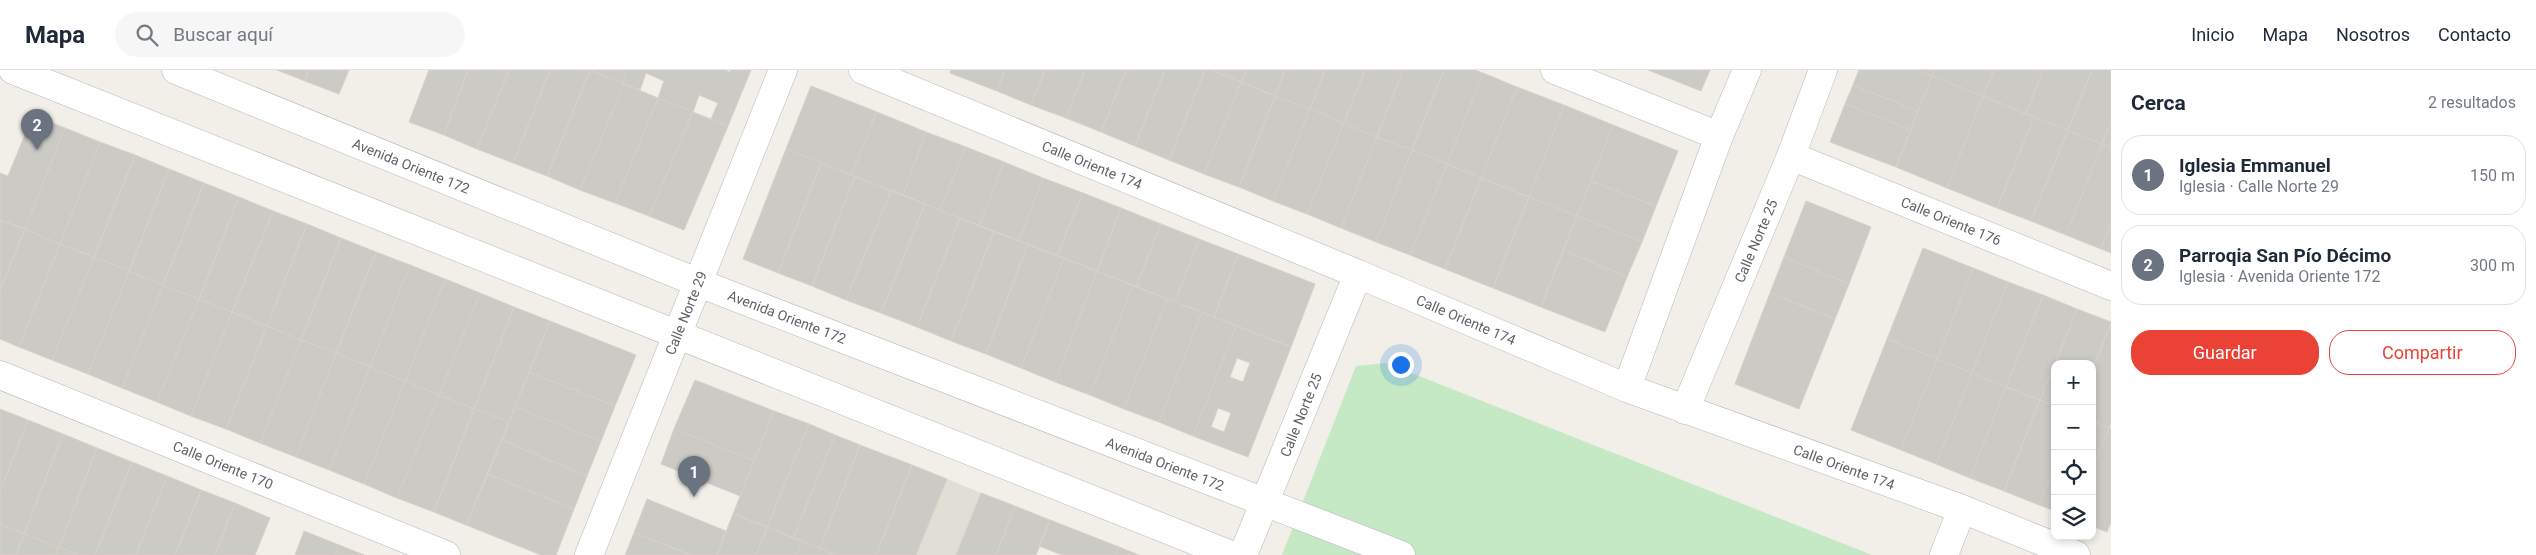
<!DOCTYPE html>
<html lang="es">
<meta charset="utf-8">
<style>
body{margin:0;font-family:Roboto,sans-serif;background:#f6f6f7;color:#1f2937}
.controls{position:absolute;right:15px;bottom:15px;display:grid;overflow:hidden;border-radius:10px;box-shadow:0 2px 8px #0003}
.controls button{width:45px;height:45px;display:grid;place-items:center;padding:0;border:0;border-bottom:1px solid #e0e1e3;background:#fff;color:#1f2937;font:25px sans-serif}
.you{position:absolute;left:1400px;top:294px;width:18px;height:18px;margin:-12px;border:4px solid #fff;border-radius:50%;background:#1a73e8;box-shadow:0 0 0 8px #1a73e833}
.badge{display:grid;place-items:center;width:32px;height:32px;border-radius:50%;background:#ea4335;color:#fff;font-size:16px;font-weight:700}
.pin{position:absolute;translate:-50% -41px;filter:drop-shadow(0 1px 2px #0008)}
.pin::after{content:'';position:absolute;top:26px;width:18px;height:15px;background:inherit;clip-path:polygon(0 0,100% 0,50% 100%)}
.list{margin:0;padding:0;list-style:none}
h2{display:flex;justify-content:space-between;align-items:center;height:65px;margin:0;padding:0 20px;font-size:21px}
h2 small{font-size:16px;font-weight:400;color:#747a83}
.list li{display:grid;grid-template-columns:32px 1fr auto;gap:15px;align-items:center;box-sizing:border-box;height:80px;margin:0 10px 10px;padding:0 10px;border:1px solid #e0e1e3;border-radius:20px}
.list b{display:block;font-size:19px;white-space:nowrap}
.list p{margin:0;font-size:16px;white-space:nowrap;color:#747a83}
.list em{font-size:16px;font-style:normal;color:#747a83}
.actions{display:flex;gap:10px;padding:15px 20px}
.actions a{flex:1;padding:11px 0;border:1px solid #ea4335;border-radius:20px;text-align:center;font-size:18px;color:#ea4335}
.actions .main{background:#ea4335;color:#fff}
.icon{flex:none;width:28px;height:28px;fill:none;stroke:currentColor;stroke-width:2;stroke-linecap:round;stroke-linejoin:round}
.map{position:relative;flex:none;width:2111px;height:485px;overflow:hidden}
header{display:flex;align-items:center;gap:30px;box-sizing:border-box;height:70px;padding:0 25px;background:#fff;border-bottom:1px solid #e0e1e3}
header strong{font-size:24px}
nav{display:flex;gap:28px;margin-inline-start:auto;font-size:18px}
.search{width:350px;height:45px;background:#f6f6f7;display:flex;align-items:center;gap:12px;box-sizing:border-box;padding:0 18px;border-radius:28px;color:#747a83;font-size:19px}
main{display:flex}
aside{flex:1;background:#fff}
.map>svg:first-child{display:block}
</style>
<header>
<strong>Mapa</strong>
<div class="search"><svg class="icon" aria-label="search" viewBox="0 0 24 24"><circle cx="10" cy="10" r="6"/><path d="M15 15l6 6"/></svg>Buscar aquí</div>
<nav><a>Inicio</a><a>Mapa</a><a>Nosotros</a><a>Contacto</a></nav>
</header>
<main>
<div class="map">
<svg width="2111" height="485" viewBox="0 0 2111 485">
<rect width="100%" height="100%" fill="#f1efe8"/>
<path fill="#e1ded6" d="M947,409L981,423L956,485H916Z"/>
<path fill="#c5e8c5" d="M1386,293L1872,485H1282L1356,296Z"/>
<path fill="#cccac5" stroke="#d6d1c6" fill-rule="evenodd" d="M277,0H309L305,11Z
M309,0H349L339,24L305,11Z
M429,0H468L444,65L409,52Z
M468,0H509L477,79L444,65Z
M509,0H550L513,93L477,79Z
M550,0H590L547,106L513,93Z
M589,0H627L622,13Z
M590,0L624,14L580,120L547,106Z
M627,0H725L730,2L731,0H751L728,56L711,49L718,33L699,25L693,42L658,28L664,11L646,3L640,20L622,13Z
M951,0H1005L997,21L950,3Z
M1005,0H1045L1031,35L997,21Z
M1045,0H1085L1066,48L1031,35Z
M1085,0H1126L1101,62L1066,48Z
M1126,0H1165L1135,76L1101,62Z
M1165,0H1205L1169,90L1135,76Z
M1205,0H1211L1241,12L1204,104L1169,90Z
M1211,0H1246L1241,12Z
M1246,0H1285L1275,26L1241,12Z
M1285,0H1325L1310,39L1275,26Z
M1325,0H1365L1344,53L1310,39Z
M1365,0H1403L1377,67L1344,53Z
M1403,0H1444L1412,80L1377,67Z
M1444,0H1475L1483,3L1447,94L1412,80Z
M1648,0H1710L1701,21Z
M1859,0H1917L1932,6L1918,41L1853,15Z
M1917,0H1934L1932,6Z
M1934,0H1994L1983,26L1932,6Z
M1994,0H2043L2026,44L1983,26Z
M2043,0H2092L2068,60L2026,44Z
M2092,0H2111V51L2102,74L2068,60Z
M1483,3L1517,17L1481,108L1447,94Z
M1932,6L1983,26L1947,118L1896,97Z
M1241,12L1275,26L1239,117L1204,104Z
M624,14L658,28L615,133L580,120Z
M1853,15L1918,41L1911,60L1845,34Z
M811,16L877,42L851,105L786,79Z
M1517,17L1564,35L1529,127L1481,108Z
M1275,26L1310,39L1273,131L1239,117Z
M1983,26L2034,47L1997,138L1947,118Z
M658,28L693,42L649,146L615,133Z
M1845,34L1911,60L1896,97L1830,72Z
M1564,35L1613,55L1577,146L1529,127Z
M1310,39L1344,53L1307,144L1273,131Z
M693,42L728,56L684,160L649,146Z
M877,42L926,62L903,125L851,105Z
M33,45L65,58L25,159L0,150V103L8,106Z
M2034,47L2068,60L2031,151L1997,138Z
M2111,51V77L2102,74Z
M1344,53L1377,67L1341,158L1307,144Z
M1613,55L1678,81L1656,136L1591,111Z
M65,58L100,72L60,174L25,159Z
M2068,60L2102,74L2066,165L2031,151Z
M926,62L966,77L940,140L903,125Z
M1377,67L1412,80L1376,172L1341,158Z
M100,72L135,85L94,187L60,174Z
M2102,74L2111,77V153L2101,179L2066,165Z
M966,77L1004,92L979,156L940,140Z
M786,79L821,93L778,203L743,189Z
M1412,80L1447,94L1410,185L1376,172Z
M135,85L169,99L129,201L94,187Z
M1004,92L1043,108L1019,171L979,156Z
M821,93L855,106L812,216L778,203Z
M1447,94L1481,108L1445,199L1410,185Z
M169,99L204,113L163,215L129,201Z
M855,106L891,121L846,230L812,216Z
M1043,108L1083,123L1057,186L1019,171Z
M1481,108L1529,127L1493,218L1445,199Z
M1591,111L1656,136L1642,172L1577,146Z
M204,113L239,127L199,229L163,215Z
M891,121L925,134L881,243L846,230Z
M1083,123L1121,138L1097,201L1057,186Z
M239,127L273,141L232,242L199,229Z
M1529,127L1577,146L1541,237L1493,218Z
M1806,131L1871,157L1849,214L1784,187Z
M925,134L960,148L917,257L881,243Z
M1121,138L1161,154L1136,217L1097,201Z
M273,141L307,154L267,256L232,242Z
M1577,146L1642,172L1627,207L1563,180Z
M960,148L994,161L951,271L917,257Z
M0,150L25,159L0,221Z
M2111,153V183L2101,179Z
M307,154L341,168L301,270L267,256Z
M1161,154L1199,169L1175,232L1136,217Z
M25,159L60,174L19,277L0,269V221Z
M994,161L1028,174L986,284L951,271Z
M341,168L376,182L336,283L301,270Z
M1199,169L1238,184L1214,247L1175,232Z
M60,174L94,187L52,290L19,277Z
M1028,174L1064,188L1021,298L986,284Z
M1923,178L1973,198L1937,289L1887,269Z
M1563,180L1627,207L1605,262L1541,237Z
M376,182L410,195L370,297L336,283Z
M1238,184L1315,214L1291,277L1214,247Z
M94,187L129,201L88,304L52,290Z
M1784,187L1849,214L1835,249L1770,223Z
M1064,188L1097,201L1055,312L1021,298Z
M410,195L445,209L405,311L370,297Z
M1973,198L2008,212L1972,303L1937,289Z
M129,201L163,215L122,318L88,304Z
M1097,201L1133,215L1090,325L1055,312Z
M445,209L480,223L439,325L405,311Z
M2008,212L2043,225L2006,317L1972,303Z
M163,215L199,229L157,332L122,318Z
M1133,215L1167,229L1124,339L1090,325Z
M480,223L514,237L474,339L439,325Z
M1770,223L1835,249L1799,339L1735,314Z
M2043,225L2077,239L2040,330L2006,317Z
M199,229L232,242L191,346L157,332Z
M1167,229L1202,242L1159,352L1124,339Z
M514,237L550,251L509,352L474,339Z
M2077,239L2111,252L2092,301V294H2055Z
M232,242L267,256L226,359L191,346Z
M1202,242L1236,256L1193,366L1159,352Z
M550,251L636,285L615,336L529,302Z
M2111,254V353L2109,358L2092,351V301Z
M267,256L301,270L260,373L226,359Z
M1236,256L1291,277L1248,387L1193,366ZM1237,288L1250,293L1243,312L1230,307ZM1218,338L1231,343L1224,362L1211,357Z
M1887,269L1937,289L1901,380L1851,360Z
M301,270L336,283L296,387L260,373Z
M336,283L370,297L329,400L296,387Z
M1937,289L1972,303L1936,394L1901,380Z
M2055,294V336L2040,330Z
M370,297L405,311L364,414L329,400Z
M529,302L615,336L601,371L515,337Z
M1972,303L2006,317L1970,408L1936,394Z
M695,310L774,341L754,391L674,359Z
M405,311L439,325L397,428L364,414Z
M2006,317L2040,330L2004,421L1970,408Z
M439,325L474,339L434,442L397,428Z
M2040,330L2055,336V396L2039,435L2004,421Z
M515,337L601,371L587,406L502,370Z
M0,339L28,350L0,422Z
M474,339L509,352L466,455L434,442Z
M774,341L809,354L767,457L733,444Z
M28,350L63,364L24,464L0,454V422Z
M2092,351L2109,358L2092,400Z
M809,354L835,365L793,468L767,457Z
M2109,358H2111V452L2107,462L2092,456V400Z
M674,359L754,391L740,426L661,394Z
M63,364L97,378L59,477L24,464Z
M835,365L860,375L820,478L793,468Z
M502,370L587,406L574,439L488,404Z
M860,375L912,395L876,485H837L820,478Z
M97,378L132,392L95,485H78L59,477Z
M132,392L167,406L136,485H95Z
M912,395L947,409L916,485H876Z
M2055,396V441L2039,435Z
M488,404L574,439L556,485H541L466,455Z
M167,406L201,420L175,485H136Z
M201,420L235,433L215,485H175Z
M981,423L1015,436L996,485H956Z
M647,429L726,461L717,485H692L634,463Z
M235,433L270,448L255,485H215Z
M1015,436L1050,450L1036,485H996Z
M733,444L767,457L756,485H717Z
M1050,450L1119,477L1115,485H1062L1039,476Z
M0,454L24,464L16,485H0Z
M767,457L802,471L796,485H756Z
M304,461L339,475L335,485H295Z
M634,463L692,485H625Z
M24,464L59,477L56,485H16Z
M802,471L820,478L836,485H796Z
M339,475L364,485H335Z
M59,477L78,485H56Z
M1119,477L1139,485H1115Z"/>
<g fill="none" stroke-linecap="round" stroke-linejoin="round">
<defs>
<path id="minor" d="M863,0L1358,204
M1555,0L1719,66
M1791,86L2111,216
M0,305L446,485
M1962,439L2076,485
M589,485L783,0"/>
<path id="tertiary" d="M13,0L1231,485
M176,0L699,213L1401,485
M1627,318L1719,66L1747,0
M1685,340L1791,86L1823,0
M1243,485L1358,204L1627,318L1962,439L1944,485"/>
</defs>
<use href="#minor" stroke="#b5b8bc" stroke-width="29"/>
<use href="#tertiary" stroke="#b5b8bc" stroke-width="29"/>
<use href="#minor" stroke="#fff" stroke-width="28"/>
<use href="#tertiary" stroke="#fff" stroke-width="28"/>
</g>
<g text-anchor="middle" stroke-width="4" stroke-linejoin="round" paint-order="stroke">
<g font-size="14" fill="#5f6368" stroke="#fff">
<text transform="translate(1092 95) rotate(22)" y="5">Calle Oriente 174</text>
<text transform="translate(411 96) rotate(22)" y="5">Avenida Oriente 172</text>
<text transform="translate(1951 151) rotate(22)" y="5">Calle Oriente 176</text>
<text transform="translate(1756 171) rotate(-67)" y="5">Calle Norte 25</text>
<text transform="translate(686 243) rotate(-68)" y="5">Calle Norte 29</text>
<text transform="translate(787 247) rotate(21)" y="5">Avenida Oriente 172</text>
<text transform="translate(1466 250) rotate(23)" y="5">Calle Oriente 174</text>
<text transform="translate(1301 345) rotate(-68)" y="5">Calle Norte 25</text>
<text transform="translate(1165 394) rotate(21)" y="5">Avenida Oriente 172</text>
<text transform="translate(223 395) rotate(22)" y="5">Calle Oriente 170</text>
<text transform="translate(1844 397) rotate(20)" y="5">Calle Oriente 174</text>
</g>
</g>
</svg>
<div class="controls">
<button>+</button>
<button>−</button>
<button><svg class="icon" aria-label="locate" viewBox="0 0 24 24"><circle cx="12" cy="12" r="6"/><path d="M12 2v4M12 18v4M2 12h4M18 12h4"/></svg></button>
<button><svg class="icon" aria-label="layers" viewBox="0 0 24 24"><path d="M12 4l9 5-9 5-9-5zM3 14l9 5 9-5"/></svg></button>
</div>
<div class="you"></div>
<div class="pin badge" style="left:694px;top:427px;background:#6b7280">1</div>
<div class="pin badge" style="left:37px;top:80px;background:#6b7280">2</div>
</div>
<aside>
<h2>Cerca<small>2 resultados</small></h2>
<ul class="list">
<li><span class="badge" style="background:#6b7280">1</span><div><b>Iglesia Emmanuel</b><p>Iglesia · Calle Norte 29</p></div><em>150 m</em></li>
<li><span class="badge" style="background:#6b7280">2</span><div><b>Parroqia San Pío Décimo</b><p>Iglesia · Avenida Oriente 172</p></div><em>300 m</em></li>
</ul>
<div class="actions"><a class="main">Guardar</a><a>Compartir</a></div>
</aside>
</main>
